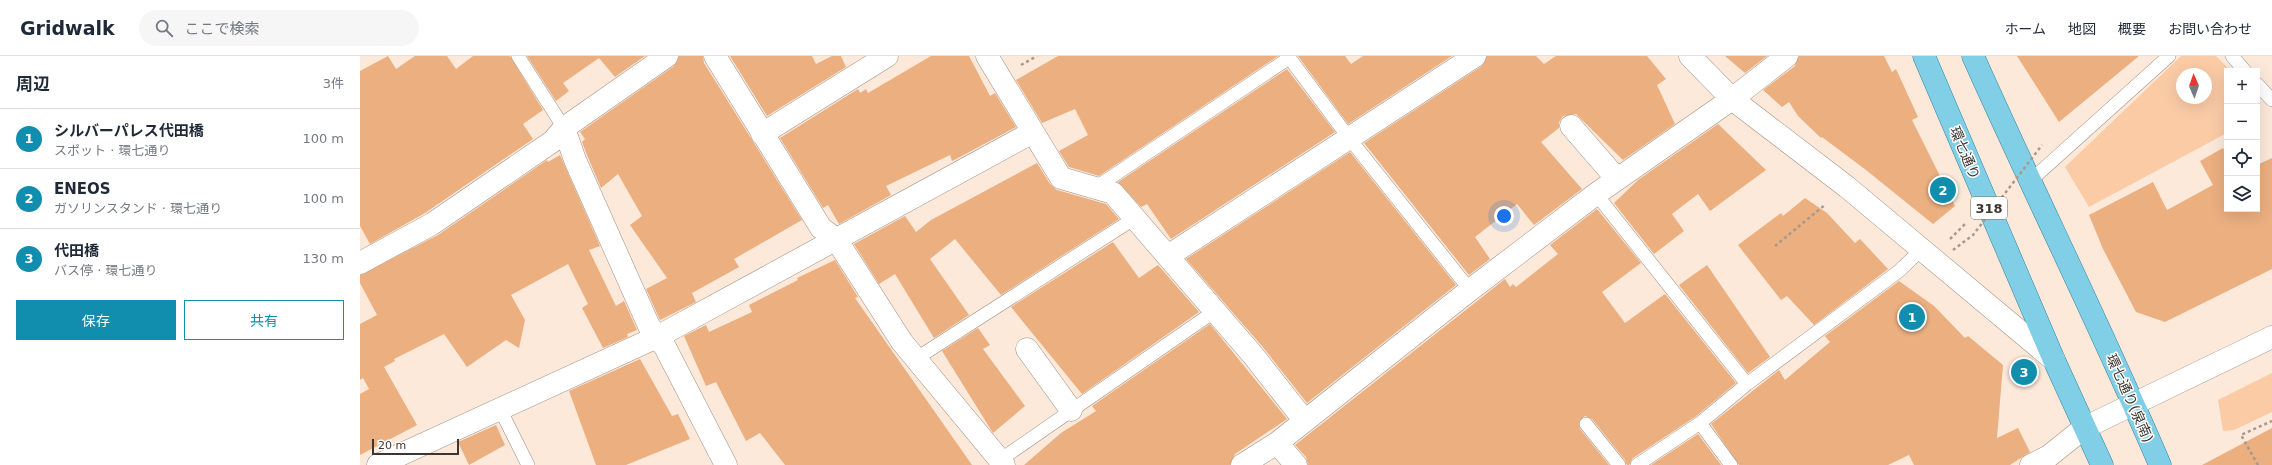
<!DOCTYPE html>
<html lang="ja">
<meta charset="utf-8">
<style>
body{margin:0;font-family:"DejaVu Sans","Noto Sans JP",sans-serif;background:#f6f6f7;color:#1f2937}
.controls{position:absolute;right:12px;top:12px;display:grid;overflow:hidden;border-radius:0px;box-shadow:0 4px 16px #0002}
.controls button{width:36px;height:36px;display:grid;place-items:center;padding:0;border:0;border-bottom:1px solid #e0e1e3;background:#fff;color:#1f2937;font:20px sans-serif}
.compass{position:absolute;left:1816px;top:12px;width:36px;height:36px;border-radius:50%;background:#fff;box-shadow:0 4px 16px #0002;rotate:358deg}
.scale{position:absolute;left:12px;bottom:10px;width:87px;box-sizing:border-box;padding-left:4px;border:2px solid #3d352f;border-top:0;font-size:11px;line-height:14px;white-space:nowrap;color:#3d352f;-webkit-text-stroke:3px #fff;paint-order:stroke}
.you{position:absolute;left:1144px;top:160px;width:14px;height:14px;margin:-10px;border:3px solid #fff;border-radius:50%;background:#1a73e8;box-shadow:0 0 0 6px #1a73e833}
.badge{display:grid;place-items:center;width:26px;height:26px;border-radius:50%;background:#118dae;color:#fff;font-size:13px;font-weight:700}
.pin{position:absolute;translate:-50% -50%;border:2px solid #fff;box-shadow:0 1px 4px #0006}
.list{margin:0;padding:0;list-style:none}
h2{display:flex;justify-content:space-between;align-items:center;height:52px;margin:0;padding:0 16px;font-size:17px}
h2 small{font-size:13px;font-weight:400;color:#747a83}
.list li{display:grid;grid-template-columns:26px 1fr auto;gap:12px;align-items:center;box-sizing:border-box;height:60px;padding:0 16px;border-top:1px solid #e0e1e3}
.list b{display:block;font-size:15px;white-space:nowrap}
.list p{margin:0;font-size:13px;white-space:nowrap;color:#747a83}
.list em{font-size:13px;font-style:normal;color:#747a83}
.actions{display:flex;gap:8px;padding:12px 16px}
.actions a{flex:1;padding:9px 0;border:1px solid #118dae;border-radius:0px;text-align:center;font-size:14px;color:#118dae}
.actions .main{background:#118dae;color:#fff}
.icon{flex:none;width:22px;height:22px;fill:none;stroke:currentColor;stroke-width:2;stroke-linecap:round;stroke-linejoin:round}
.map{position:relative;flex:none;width:1912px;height:409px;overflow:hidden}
header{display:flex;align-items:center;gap:24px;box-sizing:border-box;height:56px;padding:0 20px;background:#fff;border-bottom:1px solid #e0e1e3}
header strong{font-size:19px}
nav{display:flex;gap:22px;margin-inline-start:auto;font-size:14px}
.search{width:280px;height:36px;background:#f6f6f7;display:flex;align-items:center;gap:10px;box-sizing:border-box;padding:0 14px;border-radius:22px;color:#747a83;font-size:15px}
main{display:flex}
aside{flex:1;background:#fff}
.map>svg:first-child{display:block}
</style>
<header>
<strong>Gridwalk</strong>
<div class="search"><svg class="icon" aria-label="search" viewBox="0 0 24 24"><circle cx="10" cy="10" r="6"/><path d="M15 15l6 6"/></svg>ここで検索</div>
<nav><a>ホーム</a><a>地図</a><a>概要</a><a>お問い合わせ</a></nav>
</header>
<main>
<aside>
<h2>周辺<small>3件</small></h2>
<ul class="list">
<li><span class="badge">1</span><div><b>シルバーパレス代田橋</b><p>スポット · 環七通り</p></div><em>100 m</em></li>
<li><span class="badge">2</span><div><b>ENEOS</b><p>ガソリンスタンド · 環七通り</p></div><em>100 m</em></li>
<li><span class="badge">3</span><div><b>代田橋</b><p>バス停 · 環七通り</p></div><em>130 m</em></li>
</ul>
<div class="actions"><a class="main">保存</a><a>共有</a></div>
</aside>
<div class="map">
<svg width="1912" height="409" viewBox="0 0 1912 409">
<rect width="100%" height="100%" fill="#fce9da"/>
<path fill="#fbcba6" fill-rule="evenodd" d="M1821,0H1856L1871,15H1867V77L1729,151L1705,111ZM1822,18H1846V42H1822Z
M1912,317V356L1874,374L1863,375L1858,344Z"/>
<path fill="#ebaf80" d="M28,0L36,13L55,0H87L96,13L113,0H150L183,54L163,68L173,83L65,157L10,188L0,170V15Z
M167,0H285L255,21L239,2L203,27L209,35L196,45Z
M319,0H343L344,7L442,164L374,203L379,211L332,237L336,246L300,264L286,233L307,222L270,169L282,160L258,118L241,132L227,99L222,86L225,83L220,76L314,10Z
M370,0H452L456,8L472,0H481L486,11L407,60Z
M571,0H609L630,40L635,37L656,71L598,102L592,105L590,99L526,130L531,139L479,168L468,149L463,152L420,82L498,33L500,37L506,33L508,37Z
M698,0H918L739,120L709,111L699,95L728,79L715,53L682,67L656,24Z
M938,0H985L991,8L1003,0H1092L988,68Z
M1127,0H1176L1184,8L1196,0H1287L1306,23L1297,29L1315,68L1263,104L1216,58L1203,60L1199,66V72L1181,86L1222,133L1174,169L1157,148L1115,181L1130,203L1109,219L1004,87L1122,10Z
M1365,0H1407L1385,17Z
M1439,0H1524L1532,16L1536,13L1558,61L1552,64L1595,150L1573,168L1506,114L1462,81L1461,82L1438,60L1429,46L1422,51L1403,34L1435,10Z
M1657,0H1779L1699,66Z
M927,13L975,76L811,183L787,148L781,151L758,126Z
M1358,68L1406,114L1350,155L1338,138L1312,158L1324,175L1294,198L1254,147L1278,124Z
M1863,92L1867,99V153H1897V109L1912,102V213L1805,266L1776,256L1743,193L1729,159L1793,126L1807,154L1853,129L1840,105Z
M990,96L1096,229L947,347L902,290L826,203Z
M200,99L240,190L229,194L256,250L264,245L277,274L267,278L268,281L243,292L222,252L228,248L208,208L151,239L165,264L159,292L146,284L107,311L84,278L34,303L35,305L24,311L57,369L0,399V338L9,333L3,322L0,324V268L17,259L0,227V219L78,179L187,104L188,106Z
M677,107L690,128L697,134L746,148L759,163L641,239L595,183L570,203L609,259L574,282L535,218L519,228L494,188L545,160L556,176L571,164Z
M1445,142L1467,157L1495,187L1500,183L1528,213L1454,269L1427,240L1421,244L1378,189L1421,157L1423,160Z
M1237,153L1281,207L1242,236L1265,267L1305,238L1376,327L1335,361L1273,402L1269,409H1267L1265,404L1232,363L1225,360L1219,365L1220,373L1249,409H948L946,401L935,389L1145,223L1150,231L1153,228L1156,231L1198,198L1190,189Z
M753,186L779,222L798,209L839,256L722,338L651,251Z
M475,204L498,241L495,242L612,409H425L400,377L386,385L356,326L346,330L324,280L346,269L349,276L392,256L389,249L438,224L437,222Z
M1347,209L1410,301L1388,317L1319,229Z
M1539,225L1574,250L1605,282L1608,280L1643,309L1637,382L1658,372L1670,396L1650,409H1554L1549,399L1528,409H1379L1351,368L1419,314L1425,324L1470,286L1465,280Z
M850,268L927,363L875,398L870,409H664L701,377L736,355L732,350Z
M618,272L630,289L623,293L665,350L633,377L582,295Z
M280,303L312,360L318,358L330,383L266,409H236L209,335Z
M136,369L145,389L109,409L98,386Z
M1912,372V409H1842Z
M1338,378L1361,409H1291Z"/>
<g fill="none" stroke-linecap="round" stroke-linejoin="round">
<defs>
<path id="lane" d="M158,0L204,72
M928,0L989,82L1110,234
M1872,0L1885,15
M1897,28L1912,44
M1669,126L1809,0
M735,132L929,2
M1236,138L1387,328
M557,302L775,162
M140,353L168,409
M1340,367L1371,409
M1226,368L1259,409
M640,404L855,255
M1277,409L1340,367L1387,328L1539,215L1562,193"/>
<path id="street" d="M355,0L461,172L476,183L542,286L644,409
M627,0L701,122L753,137L892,298L944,364
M1330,0L1372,43L1487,131L1694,304
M1211,70L1257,123
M204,72L215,104L289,270L305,291L366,409
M402,78L527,0
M808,200L1115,0
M0,207L72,168L193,85L204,72L307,0
M667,293L711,354
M917,387L936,409
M18,409L297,281L673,76
M882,409L917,387L1110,234L1236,138L1372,43L1427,0"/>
<path id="secondary" d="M1671,409L1689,400L1724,372L1912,281"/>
<path id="primary" d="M1564,0L1694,304L1742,409
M1613,0C1674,137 1741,271 1800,409"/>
</defs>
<use href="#lane" stroke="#a18f82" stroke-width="14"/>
<use href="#street" stroke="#a18f82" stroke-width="23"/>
<use href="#secondary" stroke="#a18f82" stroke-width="23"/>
<use href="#primary" stroke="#33849b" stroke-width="23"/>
<path stroke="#a7998e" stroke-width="2.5" stroke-dasharray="3 3" stroke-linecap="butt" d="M661,9L677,0
M1590,183L1606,167
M1415,190L1466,148
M1898,409L1881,379L1912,365"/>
<use href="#lane" stroke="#fff" stroke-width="13"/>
<use href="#street" stroke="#fff" stroke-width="22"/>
<use href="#secondary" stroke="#fff" stroke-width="22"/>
<use href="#primary" stroke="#81cfe6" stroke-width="22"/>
<path stroke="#a7998e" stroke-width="2.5" stroke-dasharray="3 3" stroke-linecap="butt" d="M1593,194L1613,179L1682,89"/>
</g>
<g text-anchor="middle" stroke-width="3" stroke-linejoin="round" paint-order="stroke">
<rect fill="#fff" stroke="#77726d" stroke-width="1" x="1611" y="141" width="36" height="22" rx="3"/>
<g font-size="13" font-weight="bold" fill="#3d352f">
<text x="1629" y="157">318</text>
</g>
<g font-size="14" fill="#3d352f" stroke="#fff">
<text transform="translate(1605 97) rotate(67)" y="5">環七通り</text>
<text transform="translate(1770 342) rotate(66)" y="5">環七通り(泉南)</text>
</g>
</g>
</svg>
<div class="controls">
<button>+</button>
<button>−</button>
<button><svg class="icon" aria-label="locate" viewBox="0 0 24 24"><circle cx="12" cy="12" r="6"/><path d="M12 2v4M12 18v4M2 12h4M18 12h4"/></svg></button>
<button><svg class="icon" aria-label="layers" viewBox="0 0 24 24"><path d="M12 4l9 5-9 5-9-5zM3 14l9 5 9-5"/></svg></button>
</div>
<svg class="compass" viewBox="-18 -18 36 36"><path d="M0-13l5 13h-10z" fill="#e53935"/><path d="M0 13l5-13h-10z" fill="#747a83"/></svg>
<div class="scale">20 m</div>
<div class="you"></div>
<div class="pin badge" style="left:1552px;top:261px">1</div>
<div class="pin badge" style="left:1583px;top:134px">2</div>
<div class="pin badge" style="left:1664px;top:316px">3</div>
</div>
</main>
